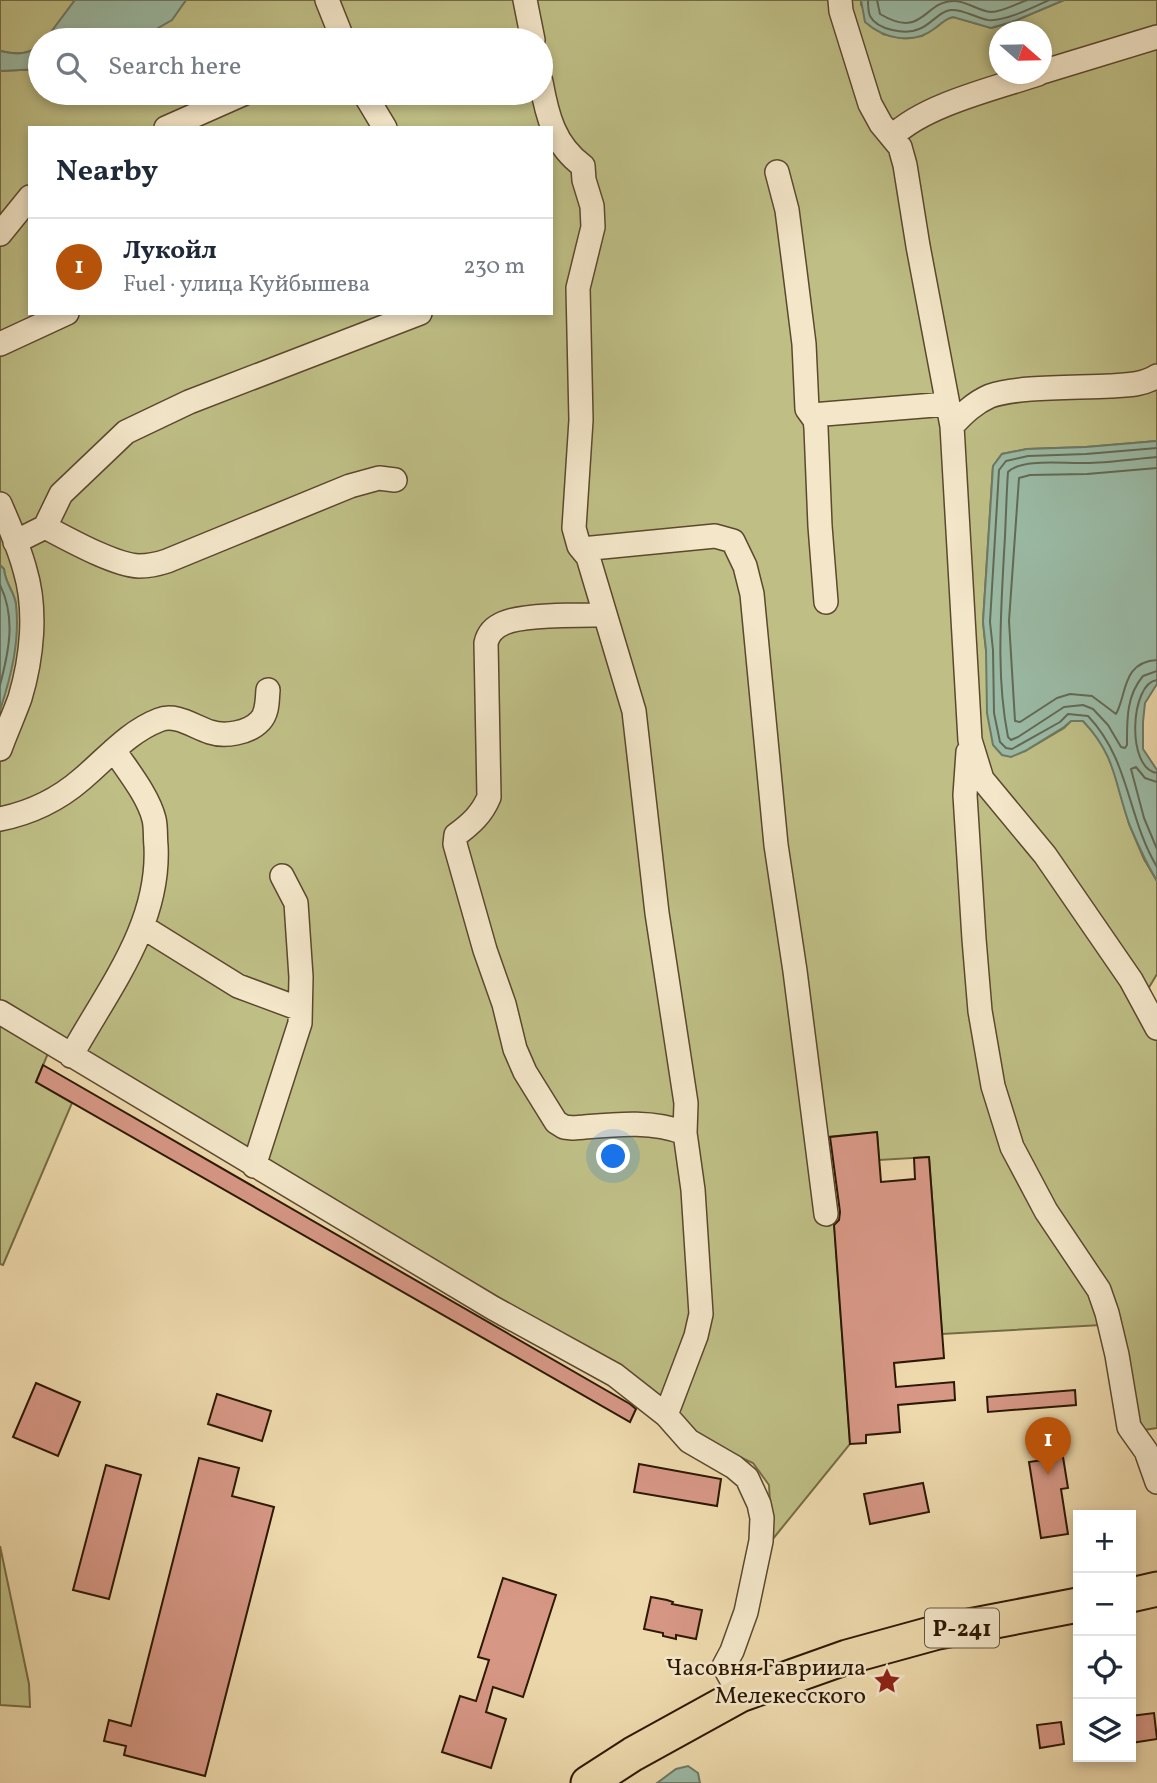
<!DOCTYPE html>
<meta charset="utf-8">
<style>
body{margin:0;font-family:Vollkorn,serif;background:#f2f2f3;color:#1f2937}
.controls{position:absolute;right:21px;bottom:21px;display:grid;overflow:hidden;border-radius:0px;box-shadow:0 4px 10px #0003}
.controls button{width:63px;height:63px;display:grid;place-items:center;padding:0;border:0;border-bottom:2px solid #e0e1e3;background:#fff;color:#1f2937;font:35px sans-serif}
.compass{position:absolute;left:989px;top:21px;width:63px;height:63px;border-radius:50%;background:#fff;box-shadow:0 4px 10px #0003;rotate:110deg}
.you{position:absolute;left:614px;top:1157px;width:24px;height:24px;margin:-18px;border:5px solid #fff;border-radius:50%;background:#1a73e8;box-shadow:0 0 0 10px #1a73e833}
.badge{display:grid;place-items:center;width:46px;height:46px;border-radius:50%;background:#b45309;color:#fff;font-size:23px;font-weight:700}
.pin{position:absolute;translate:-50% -58px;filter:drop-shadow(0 2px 4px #0008)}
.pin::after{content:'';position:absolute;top:37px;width:24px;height:21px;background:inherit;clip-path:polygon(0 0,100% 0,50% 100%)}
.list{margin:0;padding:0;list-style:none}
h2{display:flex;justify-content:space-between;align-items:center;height:91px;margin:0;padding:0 28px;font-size:30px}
h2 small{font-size:23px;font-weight:400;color:#747a83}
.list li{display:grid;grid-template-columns:46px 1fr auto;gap:21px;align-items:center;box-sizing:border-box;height:98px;padding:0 28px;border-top:2px solid #e0e1e3}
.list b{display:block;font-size:26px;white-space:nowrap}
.list p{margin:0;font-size:23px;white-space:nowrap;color:#747a83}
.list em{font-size:23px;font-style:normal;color:#747a83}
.icon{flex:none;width:38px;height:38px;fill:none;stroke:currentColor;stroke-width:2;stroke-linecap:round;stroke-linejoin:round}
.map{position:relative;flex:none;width:1157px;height:1783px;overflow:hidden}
.search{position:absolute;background:#fff;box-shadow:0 4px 10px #0003;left:28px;top:28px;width:525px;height:77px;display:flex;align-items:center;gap:18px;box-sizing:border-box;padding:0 24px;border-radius:38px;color:#747a83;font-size:26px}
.panel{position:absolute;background:#fff;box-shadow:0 4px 10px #0003;left:28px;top:126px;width:525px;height:189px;border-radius:0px}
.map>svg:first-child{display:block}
</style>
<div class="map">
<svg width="1157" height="1783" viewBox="0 0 1157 1783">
<rect width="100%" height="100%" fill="#edd9ac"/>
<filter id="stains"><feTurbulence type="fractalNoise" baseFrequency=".00286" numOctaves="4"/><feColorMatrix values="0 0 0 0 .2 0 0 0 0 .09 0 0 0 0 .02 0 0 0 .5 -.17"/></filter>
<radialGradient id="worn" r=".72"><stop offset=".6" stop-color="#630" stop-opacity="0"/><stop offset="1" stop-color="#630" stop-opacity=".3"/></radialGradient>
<path fill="#bebe85" stroke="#756b44" stroke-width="2" fill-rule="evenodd" d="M0,0H75L47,38L40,40C37,57 13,54 0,51Z
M186,0H861V5L883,34L901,38L922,36L948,18L954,17L991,28L1012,22L1064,0H1157V441L1086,447L1027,449L1002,454L993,466L983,622L986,650L1025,751L1064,728L1071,721H1083L1097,736L1111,761L1129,824L1144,859L1157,881V974L1148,989L1157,1007V1428L1124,1433L1101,1325L942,1334L929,1157L879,1160L877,1132L828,1137L850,1444L772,1540L769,1485L753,1463L705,1441L616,1364L364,1221L54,1039L36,1082L72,1103L3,1265L0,1264V710C10,675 17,642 16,605C15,593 5,583 4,569L0,565V71L40,69V93H541V40H137L171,20ZM1000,32H1042V74H1000ZM30,128H551V313H30Z
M0,1546L29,1684L30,1707L0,1705Z"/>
<path fill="#9abaa5" stroke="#6e7965" stroke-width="2" d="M75,0H186L172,20L137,40H45Z
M861,0H1064L1012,22L991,28L953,17C945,19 941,24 934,29C913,45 884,39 865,22Z
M40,45V69L0,71V51C15,55 28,55 40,45Z
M1157,441V684L1145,703L1143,722V749L1157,770V881C1146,863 1138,845 1130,826C1114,783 1117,757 1083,721H1071L1064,727L1025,751L1011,757L1002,755L993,745L987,713L986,650L983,622L993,466L1002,454L1027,449L1086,447Z
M0,565L4,569C5,584 15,592 16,605C20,641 11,677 0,710Z
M688,1766L698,1773L700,1783H657L676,1769Z"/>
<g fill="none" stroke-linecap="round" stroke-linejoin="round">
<path stroke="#636954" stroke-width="2" d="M868,0C868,5 868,11 870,16C877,30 906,35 919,29C931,25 939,11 951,10C964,9 975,18 988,20C1004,22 1034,7 1049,0
M877,0L880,14C924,40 923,1 954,1C967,1 978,11 991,12C1002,12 1016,4 1027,0
M1157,448L1086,454L1028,456L1006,461L999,470L990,622L993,650L994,713L1000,742L1006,748L1012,749L1060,722L1068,714L1088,716C1130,760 1127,817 1157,867
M1157,457C1133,459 1108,463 1085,463C1066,464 1021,458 1008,472C1006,499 1006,526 1004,553C1001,613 996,677 1008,737L1011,740L1018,737L1064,707L1083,705L1093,709L1108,725L1121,747L1125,748L1127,745C1127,721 1126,696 1143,676L1157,671
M1157,468L1087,474L1030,475L1019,478L1009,621L1015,721L1020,722L1057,698L1070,694L1092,696L1116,714C1127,694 1122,662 1157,660
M0,585C16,618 9,651 0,685
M1157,680C1130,683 1126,769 1157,773
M1157,782L1145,778L1136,767L1131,769L1144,818L1157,849"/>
</g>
<path fill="#d69785" stroke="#2c1804" stroke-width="2" d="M43,1065L630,1404L636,1409L630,1422L36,1082Z
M877,1132L881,1182L915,1179L914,1158L929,1157L944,1358L894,1363L896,1387L954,1382L955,1400L898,1405L900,1432L866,1435V1443L850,1444L834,1225L839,1220L840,1212L830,1137Z
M36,1383L80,1402L58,1456L13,1437Z
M1075,1390L1076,1405L988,1412L987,1397Z
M217,1394L271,1411L262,1441L208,1424Z
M1063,1457L1068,1488L1061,1489L1068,1534L1041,1538L1029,1462Z
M199,1458L239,1468L232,1496L274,1507L205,1776L124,1755L126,1746L104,1741L109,1720L131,1726Z
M639,1464L721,1479L717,1506L634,1492Z
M106,1465L141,1475L109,1599L73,1590Z
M923,1483L929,1512L870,1524L864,1494Z
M503,1578L556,1595L523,1697L493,1687L486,1712L506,1719L491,1768L442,1752L460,1696L476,1701L489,1660L478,1657Z
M651,1597L667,1600L673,1602L672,1604L702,1610L696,1639L676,1635V1639L663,1636V1633L644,1629Z
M1154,1713L1157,1739L1131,1743V1716Z
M1061,1722L1064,1744L1040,1748L1037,1725Z"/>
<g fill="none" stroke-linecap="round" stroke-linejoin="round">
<defs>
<path id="minor" d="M327,0L343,40
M525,0L533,40
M840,0L841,11L870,104L881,124L900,147L905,165L918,246L952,426L970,740L982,779L1045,855L1131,980L1157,1028
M1042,72L1157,37
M541,82C547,115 554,145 583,166L584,180L592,206L593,227L578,288L581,420L574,528L579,546L588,557L634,711L657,913L686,1103L685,1133L693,1190L701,1314L696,1336L666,1415
M364,93L385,128
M166,128L245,93
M893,136C924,105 996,88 1038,74
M777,172L787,210L794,264L804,344L807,409L815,420L816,428L820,526L826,602
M0,234L30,197
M0,344L67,313
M812,415L947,404
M952,426C963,414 974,403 990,396C1018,386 1079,388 1110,386C1127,385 1143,385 1157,376
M0,504C9,525 19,547 25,570C37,610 32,658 20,698C14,715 6,732 0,749
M45,527C68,539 114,565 139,566C149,566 158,564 167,561L350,486L379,478L395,480
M15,542L45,527L61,494L126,432L189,402L420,313
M582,549L715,536L733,541L745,566L752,594L776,845L795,971L826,1214
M605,615C580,615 524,614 504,623C494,627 488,634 486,643L489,797C482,814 471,824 456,835L455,844L485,950L504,1004L515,1049L525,1072L556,1122L564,1127L573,1128C610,1125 649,1119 685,1133
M968,752L965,795L974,939L980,1011L993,1086L1012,1147L1046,1211L1099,1290L1107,1313L1117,1355L1129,1427L1146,1451L1157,1482
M0,819C30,813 59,799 82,779C107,758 128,732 159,720C176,713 194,727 210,732C225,737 249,733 260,721C268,713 267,700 268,690
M143,927L238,986L300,1009
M0,1012L493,1308L615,1375L666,1415L689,1441L734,1467L747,1478L759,1504L762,1518L761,1541L746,1612L732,1651L724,1666L740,1695
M71,1056C108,989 160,925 156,846C155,837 156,827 154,819C148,795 127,770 114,750
M254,1166L300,1023L301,977L296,903L282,876"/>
<path id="highway" d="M1131,1595L1157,1589
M588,1783L633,1754L740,1695L847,1657L938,1632L1078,1605"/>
</defs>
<use href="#minor" stroke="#5c482e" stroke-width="26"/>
<use href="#highway" stroke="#2c1804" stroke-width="37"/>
<use href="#minor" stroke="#f3e6c9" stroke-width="23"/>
<use href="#highway" stroke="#edd9ac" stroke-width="33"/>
</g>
<defs>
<symbol id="sight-bare" viewBox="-9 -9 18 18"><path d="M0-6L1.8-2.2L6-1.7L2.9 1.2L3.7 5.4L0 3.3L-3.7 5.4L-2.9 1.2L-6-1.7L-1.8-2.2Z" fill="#8f2418" stroke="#f3e6c9" stroke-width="2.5" paint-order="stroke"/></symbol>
</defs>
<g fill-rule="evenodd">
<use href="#sight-bare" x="868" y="1662" width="38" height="38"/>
</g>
<g text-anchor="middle" stroke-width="5" stroke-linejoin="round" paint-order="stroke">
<rect fill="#f3e6c9" stroke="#68563f" stroke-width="2" x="925" y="1608.5" width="74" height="39" rx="5"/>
<g font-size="23" font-weight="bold" fill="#2c1804">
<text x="962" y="1636">Р-241</text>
</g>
<g font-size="24" fill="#2c1804" stroke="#f3e6c9" text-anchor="end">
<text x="866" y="1675">Часовня Гавриила<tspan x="866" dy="28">Мелекесского</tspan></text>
</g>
</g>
<rect width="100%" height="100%" filter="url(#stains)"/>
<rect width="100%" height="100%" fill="url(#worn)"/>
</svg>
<div class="controls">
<button>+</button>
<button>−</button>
<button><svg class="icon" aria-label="locate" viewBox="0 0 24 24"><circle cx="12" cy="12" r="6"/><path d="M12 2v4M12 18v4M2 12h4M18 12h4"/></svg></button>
<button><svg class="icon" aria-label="layers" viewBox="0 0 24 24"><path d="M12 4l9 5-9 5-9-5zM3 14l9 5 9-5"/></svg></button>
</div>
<svg class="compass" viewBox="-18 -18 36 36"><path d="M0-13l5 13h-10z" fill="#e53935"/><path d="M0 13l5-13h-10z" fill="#747a83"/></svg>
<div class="you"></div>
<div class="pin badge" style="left:1048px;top:1475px">1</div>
<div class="search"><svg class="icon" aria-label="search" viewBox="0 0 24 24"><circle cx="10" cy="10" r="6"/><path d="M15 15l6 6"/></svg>Search here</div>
<section class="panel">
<h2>Nearby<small></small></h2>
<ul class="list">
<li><span class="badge">1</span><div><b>Лукойл</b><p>Fuel · улица Куйбышева</p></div><em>230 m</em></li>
</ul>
</section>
</div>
